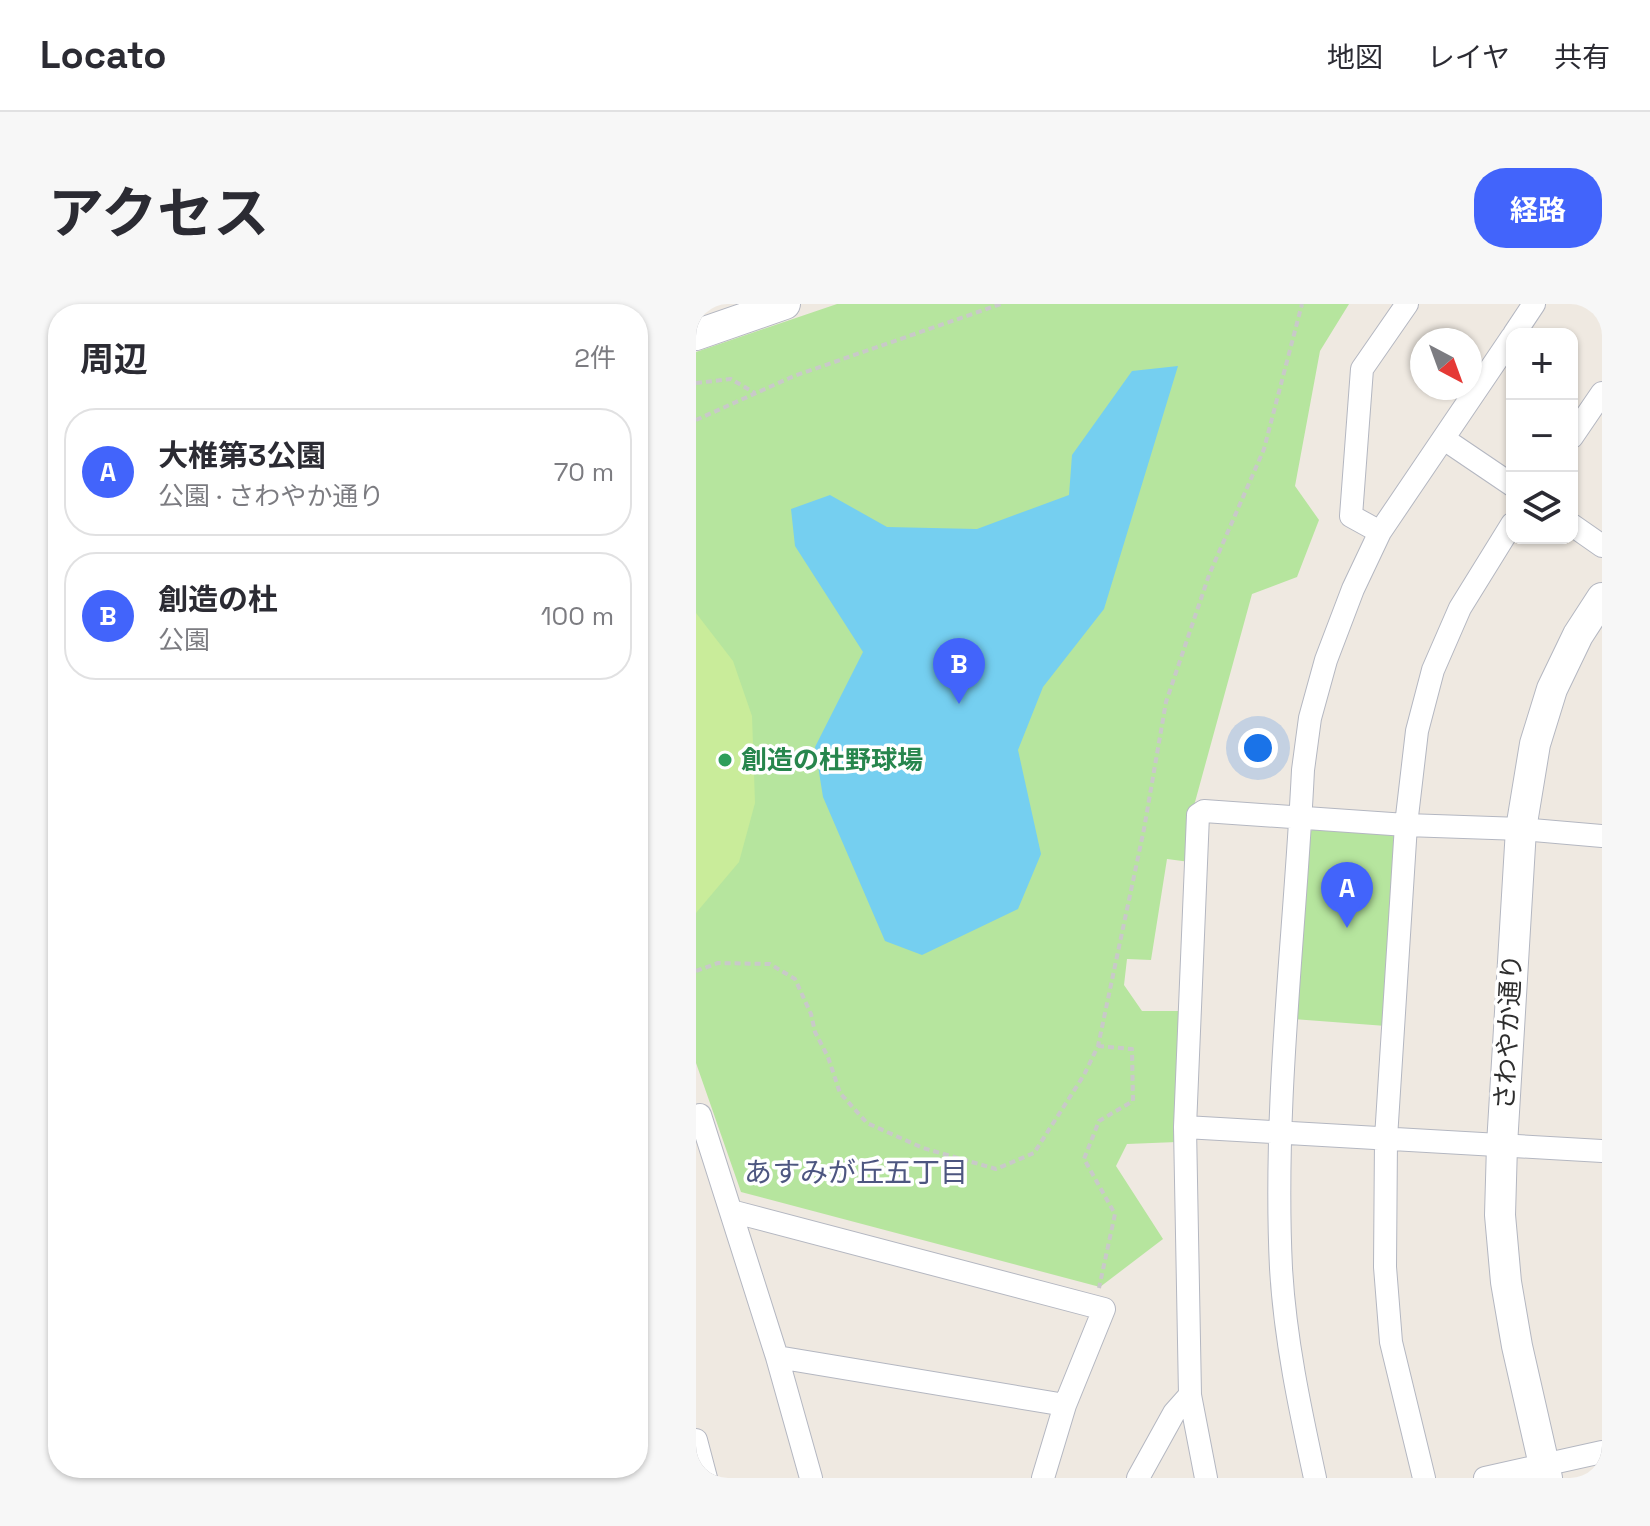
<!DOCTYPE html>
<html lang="ja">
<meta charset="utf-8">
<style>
body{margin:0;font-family:"Space Grotesk","Noto Sans JP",sans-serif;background:#f7f7f7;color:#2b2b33}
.controls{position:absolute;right:24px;top:24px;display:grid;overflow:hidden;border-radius:16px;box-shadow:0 2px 6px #0004}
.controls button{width:72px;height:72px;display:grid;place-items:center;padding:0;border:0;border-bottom:2px solid #e1e1e2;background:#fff;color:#2b2b33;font:40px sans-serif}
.compass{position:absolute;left:714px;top:24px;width:72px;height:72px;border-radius:50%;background:#fff;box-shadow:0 2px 6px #0004;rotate:139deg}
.you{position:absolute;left:562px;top:444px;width:28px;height:28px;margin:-20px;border:6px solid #fff;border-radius:50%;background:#1a73e8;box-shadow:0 0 0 12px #1a73e833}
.badge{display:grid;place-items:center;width:52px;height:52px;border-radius:50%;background:#4264fb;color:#fff;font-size:26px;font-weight:700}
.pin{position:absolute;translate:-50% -66px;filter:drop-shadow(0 2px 4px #0008)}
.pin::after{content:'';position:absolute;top:42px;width:28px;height:24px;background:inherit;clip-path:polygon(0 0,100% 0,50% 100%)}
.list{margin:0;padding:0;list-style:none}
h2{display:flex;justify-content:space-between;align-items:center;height:104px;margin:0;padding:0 32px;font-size:34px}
h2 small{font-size:26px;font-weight:400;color:#7c7c81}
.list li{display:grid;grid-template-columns:52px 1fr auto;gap:24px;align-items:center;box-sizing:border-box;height:128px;margin:0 16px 16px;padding:0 16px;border:2px solid #e1e1e2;border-radius:32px}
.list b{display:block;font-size:30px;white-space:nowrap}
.list p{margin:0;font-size:26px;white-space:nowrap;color:#7c7c81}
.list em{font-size:26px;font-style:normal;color:#7c7c81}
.icon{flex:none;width:44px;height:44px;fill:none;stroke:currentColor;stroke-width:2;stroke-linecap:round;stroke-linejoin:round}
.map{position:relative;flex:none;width:906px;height:1174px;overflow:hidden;border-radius:32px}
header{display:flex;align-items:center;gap:48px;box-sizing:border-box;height:112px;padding:0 40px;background:#fff;border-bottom:2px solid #e1e1e2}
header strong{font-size:38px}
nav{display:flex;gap:44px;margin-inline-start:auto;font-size:28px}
.intro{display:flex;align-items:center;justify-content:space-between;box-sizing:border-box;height:192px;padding:0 48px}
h1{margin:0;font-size:56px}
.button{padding:20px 36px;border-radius:32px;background:#4264fb;color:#fff;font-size:28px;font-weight:700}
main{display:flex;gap:48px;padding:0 48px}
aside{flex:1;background:#fff;border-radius:32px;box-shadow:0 2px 6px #0004}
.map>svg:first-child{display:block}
</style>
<header>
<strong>Locato</strong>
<nav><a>地図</a><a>レイヤ</a><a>共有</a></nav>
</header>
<div class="intro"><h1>アクセス</h1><a class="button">経路</a></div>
<main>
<aside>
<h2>周辺<small>2件</small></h2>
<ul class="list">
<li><span class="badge">A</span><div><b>大椎第3公園</b><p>公園 · さわやか通り</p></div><em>70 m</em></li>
<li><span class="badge">B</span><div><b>創造の杜</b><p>公園</p></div><em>100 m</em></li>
</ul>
</aside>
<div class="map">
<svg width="906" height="1174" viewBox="0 0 906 1174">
<rect width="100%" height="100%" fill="#efe9e1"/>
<path fill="#b6e59e" d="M141,0H653L624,47L599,182L623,216L601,273L556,290L496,509L494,558L471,555L455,656L431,655L428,681L446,707H489L481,838L431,840L420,862L467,935L404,983L45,888L0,759V48Z
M623,520L695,524L704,533L690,722L597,715L611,531Z"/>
<path fill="#c9ec9a" d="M0,309L37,357L56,412L59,499L43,558L0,609Z"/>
<path fill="#75cff0" d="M482,62L408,305L347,383L322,446L345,550L322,605L226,651L189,637L127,493L119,443L167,348L99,242L95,205L134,191L191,223L281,225L373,191L376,151L436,67Z"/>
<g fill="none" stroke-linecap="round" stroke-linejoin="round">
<defs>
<path id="street" d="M818,30L838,0
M876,133L906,89
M748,135L816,181
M876,221L906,242
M684,228L655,212L666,65L711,0
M0,812L4,811L81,1053L115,1174
M489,823L906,847
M35,907L408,1005L369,1101L81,1053
M0,1136L10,1174
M347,1174L369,1101
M442,1174L478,1109L494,1091
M510,1174L494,1091L489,823L502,511L508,507L710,521L825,525L906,532
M619,1174C604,1105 589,1035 585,964C577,798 599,632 607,466L614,414L630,356L657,285L684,228L816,33
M728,1174L695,1038L689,963L690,834L710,521L721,427L737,366L764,304L816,220
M789,1174L906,1148"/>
<path id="secondary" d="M0,31L89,0
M851,1174L821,1042L810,978L804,911L806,841L825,525L839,440L856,385L882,331L906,294"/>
</defs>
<use href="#street" stroke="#b4b7c1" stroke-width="24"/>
<use href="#secondary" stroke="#b4b7c1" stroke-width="32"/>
<path stroke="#c9c9c9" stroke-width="4" stroke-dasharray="6 4" stroke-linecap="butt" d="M0,79L35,75L59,89
M0,116L98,72L305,0
M0,667L22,659L74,660L99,675L115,710L119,728L132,753L144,789L171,819L227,844L300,865L338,849L388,771L402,742L448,525L470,398L513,271L568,145L606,0
M402,742L436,745L437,797L403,817L388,855L419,910L403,984"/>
<use href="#street" stroke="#fff" stroke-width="22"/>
<use href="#secondary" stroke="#fff" stroke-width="30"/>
</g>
<circle fill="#2e9e5b" stroke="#fff" stroke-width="3" cx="29" cy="456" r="8"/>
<g text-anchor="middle" stroke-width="7" stroke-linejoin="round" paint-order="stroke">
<g font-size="26" font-weight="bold" fill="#27864d" stroke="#fff" text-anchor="start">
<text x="45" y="465">創造の杜野球場</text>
</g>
<g font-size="26" fill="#2e2e2e" stroke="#fff">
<text transform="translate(812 728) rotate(-87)" y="9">さわやか通り</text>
</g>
<g font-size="28" fill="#4d5680" stroke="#fff">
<text x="160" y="878">あすみが丘五丁目</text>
</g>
</g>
</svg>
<div class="controls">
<button>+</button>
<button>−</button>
<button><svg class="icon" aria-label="layers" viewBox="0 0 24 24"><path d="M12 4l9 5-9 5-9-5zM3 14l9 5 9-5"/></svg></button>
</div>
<svg class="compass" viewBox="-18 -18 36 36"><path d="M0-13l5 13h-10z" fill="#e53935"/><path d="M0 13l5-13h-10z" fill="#7c7c81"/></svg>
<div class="you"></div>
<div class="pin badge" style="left:651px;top:624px">A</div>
<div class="pin badge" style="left:263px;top:400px">B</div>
</div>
</main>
